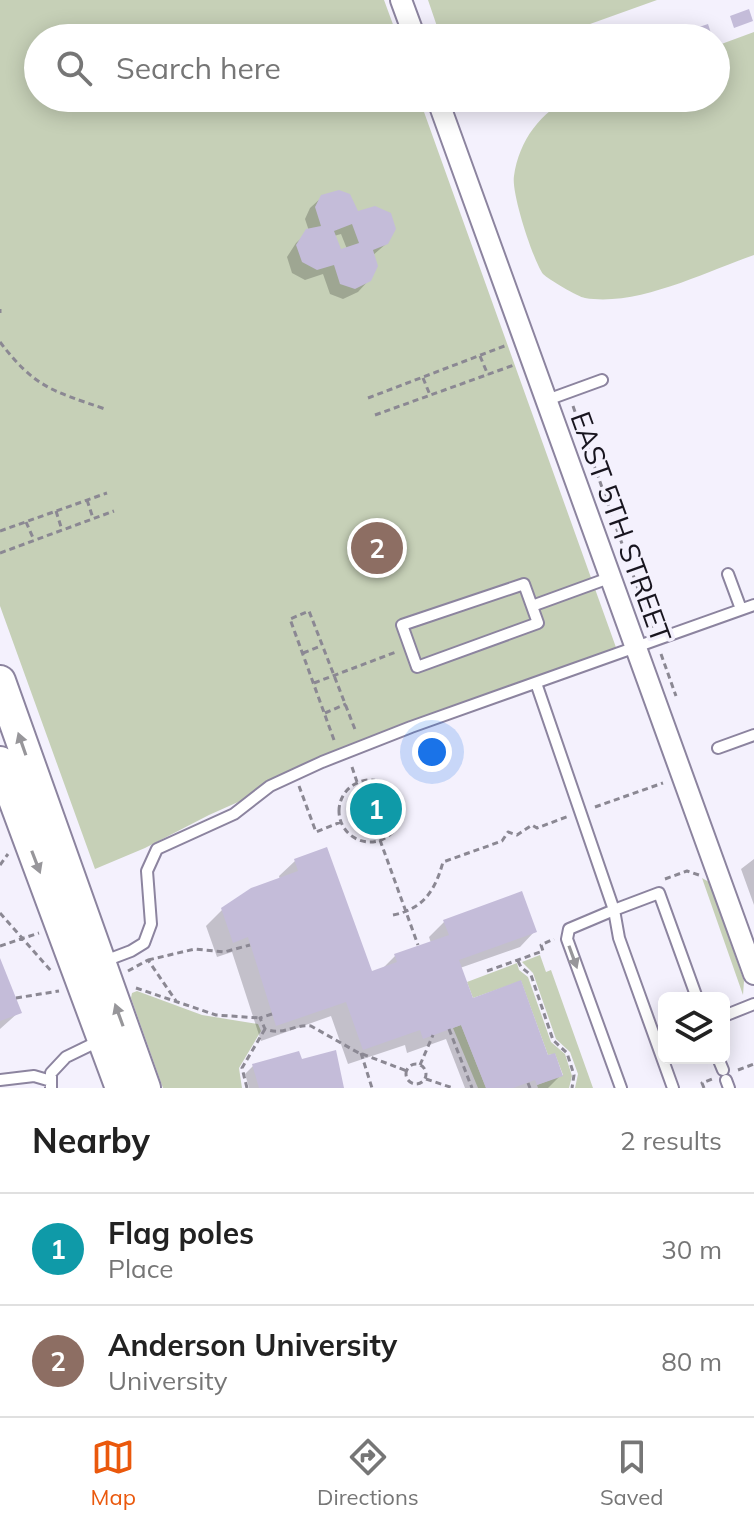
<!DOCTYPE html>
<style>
body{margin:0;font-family:Mulish,sans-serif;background:#f2f2f2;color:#222}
.controls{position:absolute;right:24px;bottom:24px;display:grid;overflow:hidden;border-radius:12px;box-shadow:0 4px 20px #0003}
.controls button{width:72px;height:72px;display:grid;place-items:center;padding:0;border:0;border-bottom:2px solid #e0e0e0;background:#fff;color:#222;font:40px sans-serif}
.you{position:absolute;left:432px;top:752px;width:28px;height:28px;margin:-20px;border:6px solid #fff;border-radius:50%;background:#1a73e8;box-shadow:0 0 0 12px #1a73e833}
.badge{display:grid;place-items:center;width:52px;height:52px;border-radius:50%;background:#ea580c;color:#fff;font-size:26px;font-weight:700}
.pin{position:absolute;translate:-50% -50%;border:4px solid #fff;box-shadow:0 2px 8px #0006}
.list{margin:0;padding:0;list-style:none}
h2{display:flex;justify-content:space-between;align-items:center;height:104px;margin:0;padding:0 32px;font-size:34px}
h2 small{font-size:26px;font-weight:400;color:#767676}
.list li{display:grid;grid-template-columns:52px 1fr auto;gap:24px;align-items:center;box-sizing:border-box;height:112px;padding:0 32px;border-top:2px solid #e0e0e0}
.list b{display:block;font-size:30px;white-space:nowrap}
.list p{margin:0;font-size:26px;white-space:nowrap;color:#767676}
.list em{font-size:26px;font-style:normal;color:#767676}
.icon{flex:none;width:44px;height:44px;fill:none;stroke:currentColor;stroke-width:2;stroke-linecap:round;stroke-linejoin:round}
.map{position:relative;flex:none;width:754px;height:1088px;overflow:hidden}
.search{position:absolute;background:#fff;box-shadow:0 4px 20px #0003;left:24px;right:24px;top:24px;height:88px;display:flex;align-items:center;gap:20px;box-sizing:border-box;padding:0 28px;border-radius:44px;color:#767676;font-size:30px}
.sheet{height:328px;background:#fff}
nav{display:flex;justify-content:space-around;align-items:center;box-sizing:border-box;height:112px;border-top:2px solid #e0e0e0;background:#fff;font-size:22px;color:#767676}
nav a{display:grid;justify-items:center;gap:4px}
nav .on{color:#ea580c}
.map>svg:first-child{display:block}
</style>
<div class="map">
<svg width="754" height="1088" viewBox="0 0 754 1088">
<rect width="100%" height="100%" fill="#f4f1fd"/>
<path fill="#c6d0b7" d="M0,0H384L398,38H38V98H419L618,653L362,747L209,815L145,848L95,869L0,606Z
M428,0H657L551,38H441Z
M754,32V255C705,272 637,307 585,298C578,297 548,279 543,274C533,260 511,193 514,176C519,141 541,110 573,98H716V46Z
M702,878L709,882L744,981L743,995Z
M540,955L546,972L551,970L593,1088H575L578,1074L570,1052L556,1039L533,973L522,962Z
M517,963L519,970L528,977L551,1042L565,1054L572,1076L569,1088H538L537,1085L563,1075L555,1054L548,1055L521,981L473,998L467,982Z
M137,991L202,1015L258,1024L261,1031L239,1068L242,1088H163L131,998L132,993Z
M461,1025L486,1088H478L453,1028Z"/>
<path fill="#0003" fill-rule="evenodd" d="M322,197L357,214L387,243L372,256L369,280L358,292L343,299L330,294L323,274L305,280L292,273L287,257L296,243L309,231L305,219L310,208ZM341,234L347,249L340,252L334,236Z
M754,859V905L741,869Z
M295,861L371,974L381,970L395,956L431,943L429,937L444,922L535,931L520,947L460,968L471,1000L547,1058L561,1075L548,1088H465L446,1039L407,1053L405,1045L348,1064L331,1016L261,1041L232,952L217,957L206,926L222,910L280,880L279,876Z
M0,963L19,1012L0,1029Z
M301,1062L342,1088H249L245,1074L253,1066Z"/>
<path fill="#c4bcd9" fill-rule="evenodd" d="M749,9L753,21L734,28L730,16Z
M708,24L711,33L699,38L696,28Z
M339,190L350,194L358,211L375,206L391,213L396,229L388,244L373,250L378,266L371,281L355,289L340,284L334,265L317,270L302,262L296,245L306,229L321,226L315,207L321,195ZM352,224L359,243L341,249L334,231Z
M327,847L372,971L397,962L394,954L449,935L443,920L522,891L537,932L459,960L473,998L521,980L548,1055L555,1053L563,1076L537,1085L535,1080L513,1088H486L461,1025L423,1039L420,1030L363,1050L346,1002L276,1026L248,937L233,943L221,908L251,888L298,871L294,859Z
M0,958L22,1013L0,1021Z
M336,1050L344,1088H259L252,1064L299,1051L302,1059Z"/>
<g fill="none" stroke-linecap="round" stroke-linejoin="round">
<defs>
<path id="service" d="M547,400L602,380
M728,574L741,609
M524,584L538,623L417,667L402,625Z
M532,606L609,578
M536,683L614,910L659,893L697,998
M718,748L754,735
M102,962L131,951L144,943L151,924L147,871L157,849L234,814L270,786L322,762L411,727L754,605
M724,1016L754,1004
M718,1058L723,1070
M0,1080L34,1076L51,1081
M726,1080L729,1088
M51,1088V1073L66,1057L101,1040
M621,1088L567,939L569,929L614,910L619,938L673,1088"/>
<path id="minor" d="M401,0L415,38
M437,98L754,974"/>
<path id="secondary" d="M0,681L145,1088
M0,762L121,1088"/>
</defs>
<use href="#service" stroke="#8c849f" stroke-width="14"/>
<use href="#minor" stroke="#8c849f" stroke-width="24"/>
<use href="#secondary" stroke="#8c849f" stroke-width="34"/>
<path stroke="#8b8893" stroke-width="3" stroke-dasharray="6 4" stroke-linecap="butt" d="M0,309V313
M0,342C35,388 53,391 105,409
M480,356L488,375
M423,378L430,395
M368,398L507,345
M573,406L652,628
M375,415L514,365
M87,500L93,518
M56,511L62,530
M26,522L34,540
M0,531L107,493
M0,553L114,511
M303,653L321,646
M661,654L676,696
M314,683L396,652
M325,713L346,704
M334,740L290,619L309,611L356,732
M352,767L357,782
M339 811a31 31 0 1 1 62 0a31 31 0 1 1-62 0Z
M299,786L316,832L341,822
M595,807L663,783
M380,840L418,945
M0,865L8,854
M665,879L687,871L699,875
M0,913L52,972
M393,915C423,909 435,891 443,862L502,841L508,832L517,835L532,825L537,828L569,816
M0,946L39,933
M148,960L195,949L224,952L250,945
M518,961L521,967L531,975L553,1040L567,1053L574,1075L572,1088
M128,971L148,960L176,1001
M487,971L543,951L541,945L554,939
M136,988L216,1015L260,1018
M16,998L59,991
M272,1014L260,1018L265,1029C284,1036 293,1024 311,1026L357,1052L407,1071
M449,1029L472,1088
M361,1053L372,1088
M406 1074a10 10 0 1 1 20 0a10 10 0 1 1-20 0Z
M420,1065L433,1035
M738,1070L754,1064
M426,1079L453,1088
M528,1083L530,1088
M247,1088L242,1068L265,1029
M704,1088L702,1083L712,1079"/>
<use href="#service" stroke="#fff" stroke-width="10"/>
<use href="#minor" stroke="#fff" stroke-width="20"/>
<use href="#secondary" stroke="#fff" stroke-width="30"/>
</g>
<defs><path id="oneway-solid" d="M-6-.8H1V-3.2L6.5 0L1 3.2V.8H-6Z" transform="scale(2)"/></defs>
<g fill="#97969a">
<use href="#oneway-solid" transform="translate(22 744) rotate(-109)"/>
<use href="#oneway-solid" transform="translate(36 862) rotate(69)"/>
<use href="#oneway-solid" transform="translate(573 957) rotate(70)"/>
<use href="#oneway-solid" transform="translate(119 1015) rotate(-110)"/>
</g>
<g text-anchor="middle" stroke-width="7" stroke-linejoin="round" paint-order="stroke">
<g font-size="28" fill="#18151f" stroke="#f4f1fd">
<text transform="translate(621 527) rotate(70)" y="10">EAST 5TH STREET</text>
</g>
</g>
</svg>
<div class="controls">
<button><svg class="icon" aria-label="layers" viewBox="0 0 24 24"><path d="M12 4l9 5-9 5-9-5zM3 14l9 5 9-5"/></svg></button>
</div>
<div class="you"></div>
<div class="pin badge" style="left:376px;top:809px;background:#0f9aa8">1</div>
<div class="pin badge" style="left:377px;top:548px;background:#8d6e63">2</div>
<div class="search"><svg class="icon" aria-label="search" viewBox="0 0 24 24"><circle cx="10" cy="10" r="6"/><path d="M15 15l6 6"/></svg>Search here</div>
</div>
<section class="sheet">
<h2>Nearby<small>2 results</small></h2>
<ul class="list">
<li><span class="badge" style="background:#0f9aa8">1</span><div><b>Flag poles</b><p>Place</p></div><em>30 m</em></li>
<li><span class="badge" style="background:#8d6e63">2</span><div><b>Anderson University</b><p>University</p></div><em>80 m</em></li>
</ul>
</section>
<nav>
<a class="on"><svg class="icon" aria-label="map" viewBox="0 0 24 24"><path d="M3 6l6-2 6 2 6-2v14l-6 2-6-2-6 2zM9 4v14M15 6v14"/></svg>Map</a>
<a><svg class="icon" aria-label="directions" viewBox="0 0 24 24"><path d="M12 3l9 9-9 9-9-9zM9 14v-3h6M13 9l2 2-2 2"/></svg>Directions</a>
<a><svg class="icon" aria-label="saved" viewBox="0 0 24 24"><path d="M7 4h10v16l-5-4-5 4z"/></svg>Saved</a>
</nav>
